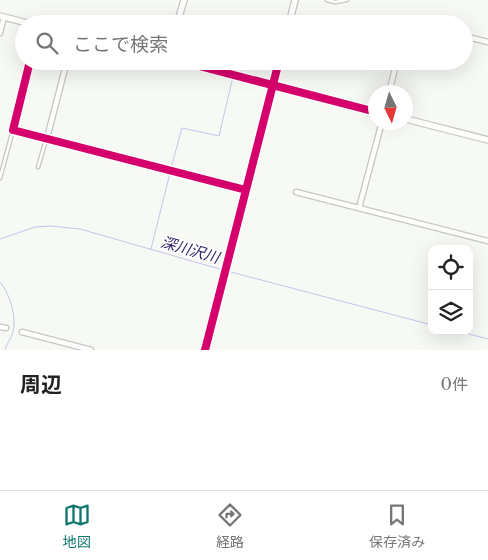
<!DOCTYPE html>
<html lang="ja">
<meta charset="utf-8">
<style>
body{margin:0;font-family:"Libre Baskerville","Noto Sans JP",serif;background:#f2f2f2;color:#222}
.controls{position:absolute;right:15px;bottom:15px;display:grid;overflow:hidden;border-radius:10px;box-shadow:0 5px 20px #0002}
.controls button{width:45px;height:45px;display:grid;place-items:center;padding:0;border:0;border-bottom:1px solid #e0e0e0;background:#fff;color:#222;font:25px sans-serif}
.compass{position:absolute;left:368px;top:85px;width:45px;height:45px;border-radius:50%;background:#fff;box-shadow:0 5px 20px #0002;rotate:175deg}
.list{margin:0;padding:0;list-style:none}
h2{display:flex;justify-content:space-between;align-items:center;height:65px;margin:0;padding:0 20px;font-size:21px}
h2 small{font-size:16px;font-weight:400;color:#767676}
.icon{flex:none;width:28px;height:28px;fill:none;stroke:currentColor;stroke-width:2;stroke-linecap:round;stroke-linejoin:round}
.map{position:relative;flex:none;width:488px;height:350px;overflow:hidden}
.search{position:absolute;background:#fff;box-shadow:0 5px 20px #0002;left:15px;right:15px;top:15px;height:55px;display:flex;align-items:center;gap:12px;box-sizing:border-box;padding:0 18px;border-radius:28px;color:#767676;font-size:19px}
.sheet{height:140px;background:#fff}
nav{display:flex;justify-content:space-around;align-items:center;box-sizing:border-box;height:70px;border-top:1px solid #e0e0e0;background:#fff;font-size:14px;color:#767676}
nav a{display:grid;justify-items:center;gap:2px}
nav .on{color:#0f766e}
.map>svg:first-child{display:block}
</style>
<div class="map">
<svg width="488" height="350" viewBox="0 0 488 350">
<rect width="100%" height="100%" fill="#f6f9f4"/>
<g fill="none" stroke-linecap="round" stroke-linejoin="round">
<path stroke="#c6c3ee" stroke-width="1" d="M171,168L182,128L219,136L232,81
M0,239L35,227L51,226L80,229L223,270
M151,249L170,173
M227,271L432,325
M0,282C10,294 18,319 12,335C10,340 6,345 5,350
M457,331L488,339"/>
<defs>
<path id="service" d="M327,0L335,2L347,0
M38,167L46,140
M0,178L13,130"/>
<path id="minor" d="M342,23L350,24
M407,24L408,21L417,24
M0,33L4,17
M464,36L488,42
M30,61L13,130L246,190
M389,92L397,61
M47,138L67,61
M296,192L488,241
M359,208L382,122
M0,327L6,328
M22,332L91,350"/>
<path id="tertiary" d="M0,16L31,24
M177,24L184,0
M289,24L295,0
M180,61L376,112
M406,119L488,140
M205,350L279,61"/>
</defs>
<use href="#service" stroke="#c4c7c3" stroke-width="5"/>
<use href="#minor" stroke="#c4c7c3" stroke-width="7"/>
<use href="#tertiary" stroke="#c4c7c3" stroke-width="8"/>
<use href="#service" stroke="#fefefd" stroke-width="2.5"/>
<use href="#minor" stroke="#fefefd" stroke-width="4.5"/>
<use href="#tertiary" stroke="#fefefd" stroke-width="5.5"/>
<defs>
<path id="cycleway" d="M30,61L13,130L246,190
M180,61L376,112
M205,350L279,61"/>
</defs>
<use href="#cycleway" stroke="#fff" stroke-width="11"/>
<use href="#cycleway" stroke="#d6006c" stroke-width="8"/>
</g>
<g text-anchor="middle" stroke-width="4" stroke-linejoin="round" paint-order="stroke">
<g font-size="15" font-style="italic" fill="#35246c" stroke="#fff">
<text transform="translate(190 250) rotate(16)" y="5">深川沢川</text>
</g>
</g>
</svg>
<div class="controls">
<button><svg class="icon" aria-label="locate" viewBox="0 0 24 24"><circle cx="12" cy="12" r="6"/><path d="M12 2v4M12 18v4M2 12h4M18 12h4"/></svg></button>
<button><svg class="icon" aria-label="layers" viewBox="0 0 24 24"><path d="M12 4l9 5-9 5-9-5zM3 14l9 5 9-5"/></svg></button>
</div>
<svg class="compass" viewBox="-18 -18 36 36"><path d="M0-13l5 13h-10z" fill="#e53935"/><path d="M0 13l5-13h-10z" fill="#767676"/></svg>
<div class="search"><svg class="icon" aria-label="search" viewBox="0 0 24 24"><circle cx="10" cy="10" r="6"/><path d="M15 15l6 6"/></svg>ここで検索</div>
</div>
<section class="sheet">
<h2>周辺<small>0件</small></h2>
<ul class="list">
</ul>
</section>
<nav>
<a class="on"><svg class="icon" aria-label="map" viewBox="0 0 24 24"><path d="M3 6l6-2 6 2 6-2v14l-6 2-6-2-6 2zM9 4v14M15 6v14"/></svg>地図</a>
<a><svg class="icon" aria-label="directions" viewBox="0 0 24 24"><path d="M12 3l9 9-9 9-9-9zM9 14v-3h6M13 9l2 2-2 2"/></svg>経路</a>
<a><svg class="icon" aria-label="saved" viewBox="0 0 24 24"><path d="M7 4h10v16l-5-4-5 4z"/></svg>保存済み</a>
</nav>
